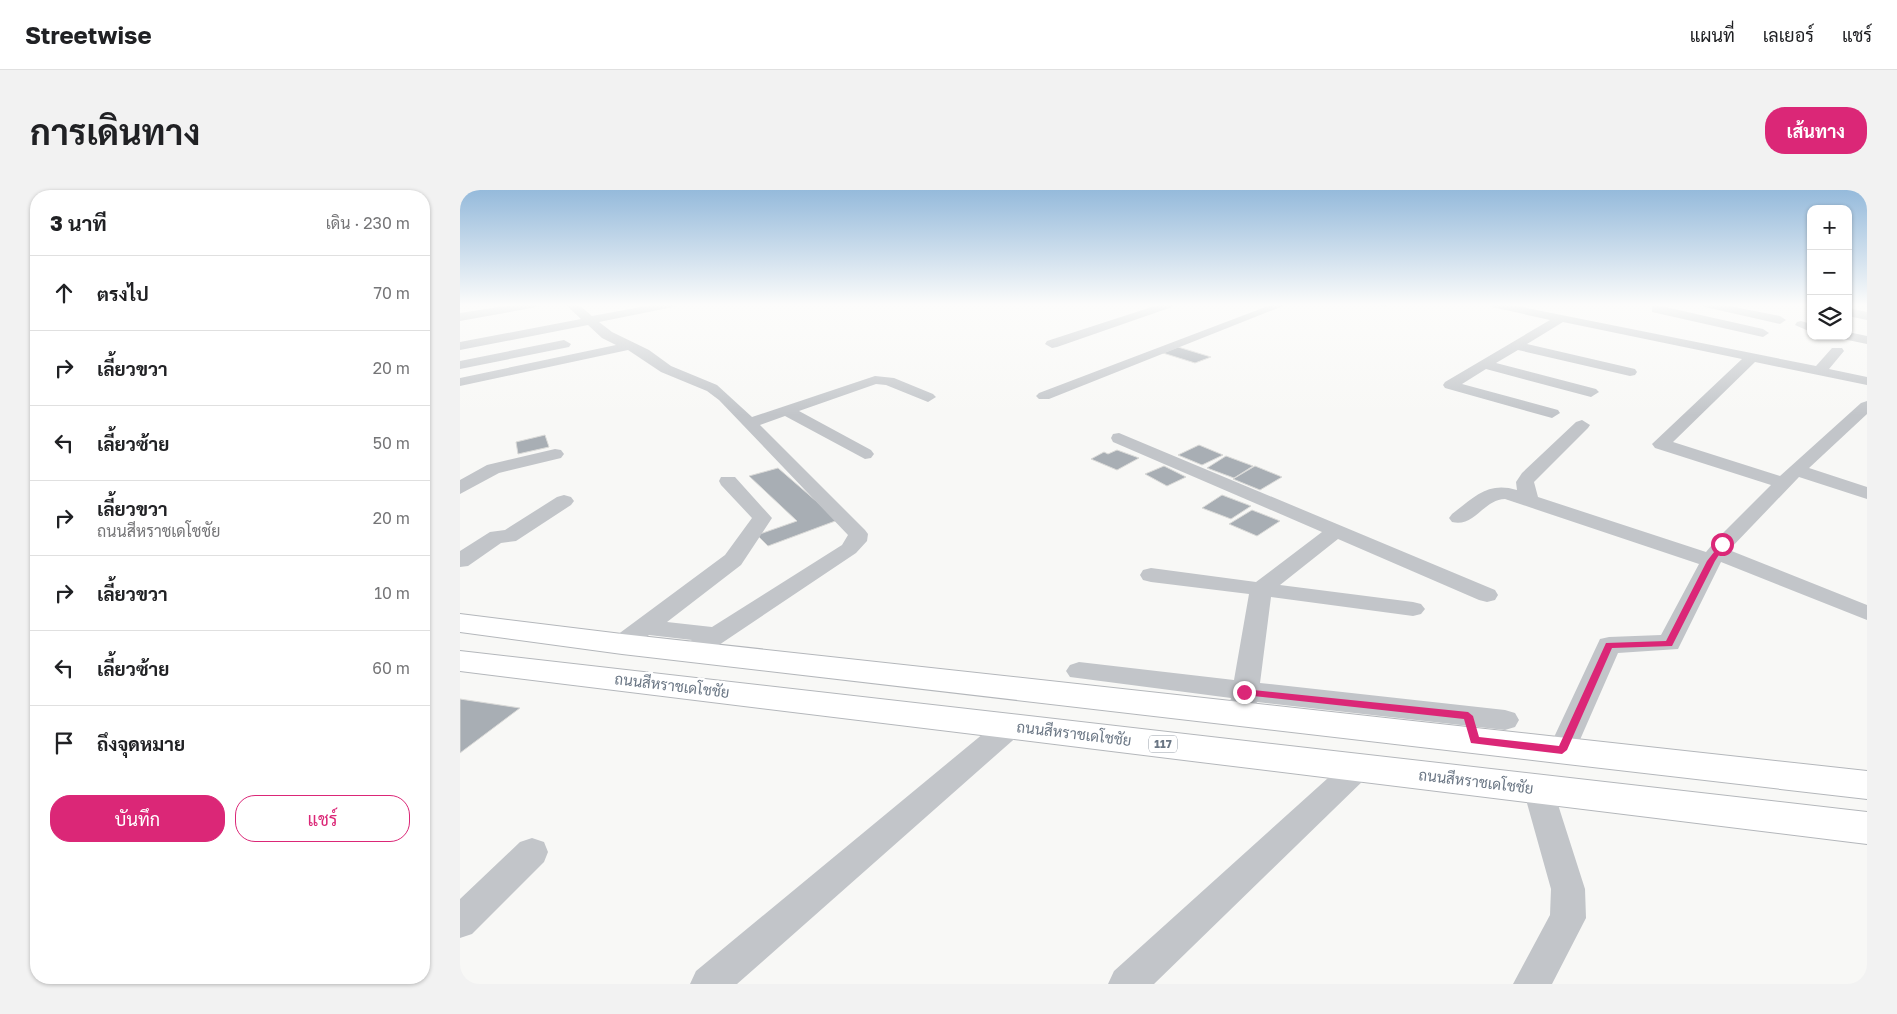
<!DOCTYPE html>
<html lang="th">
<meta charset="utf-8">
<style>
body{margin:0;font-family:"Golos Text",Sarabun,sans-serif;background:#f2f2f2;color:#202124}
.controls{position:absolute;right:15px;top:15px;display:grid;overflow:hidden;border-radius:10px;box-shadow:0 1px 4px #0004}
.controls button{width:45px;height:45px;display:grid;place-items:center;padding:0;border:0;border-bottom:1px solid #e0e0e0;background:#fff;color:#202124;font:25px sans-serif}
.stop{position:absolute;width:15px;height:15px;margin:-11px;border:4px solid #db2777;border-radius:50%;background:#fff}
.stop.end{background:#db2777;border-color:#fff;box-shadow:0 1px 5px #0008}
.list{margin:0;padding:0;list-style:none}
h2{display:flex;justify-content:space-between;align-items:center;height:65px;margin:0;padding:0 20px;font-size:21px}
h2 small{font-size:16px;font-weight:400;color:#757577}
.list li{display:grid;grid-template-columns:32px 1fr auto;gap:15px;align-items:center;box-sizing:border-box;height:75px;padding:0 20px;border-top:1px solid #e0e0e0}
.list b{display:block;font-size:19px;white-space:nowrap}
.list p{margin:0;font-size:16px;white-space:nowrap;color:#757577}
.list em{font-size:16px;font-style:normal;color:#757577}
.actions{display:flex;gap:10px;padding:15px 20px}
.actions a{flex:1;padding:11px 0;border:1px solid #db2777;border-radius:20px;text-align:center;font-size:18px;color:#db2777}
.actions .main{background:#db2777;color:#fff}
.icon{flex:none;width:28px;height:28px;fill:none;stroke:currentColor;stroke-width:2;stroke-linecap:round;stroke-linejoin:round}
.map{position:relative;flex:none;width:1407px;height:794px;overflow:hidden;border-radius:20px}
header{display:flex;align-items:center;gap:30px;box-sizing:border-box;height:70px;padding:0 25px;background:#fff;border-bottom:1px solid #e0e0e0}
header strong{font-size:24px}
nav{display:flex;gap:28px;margin-inline-start:auto;font-size:18px}
.intro{display:flex;align-items:center;justify-content:space-between;box-sizing:border-box;height:120px;padding:0 30px}
h1{margin:0;font-size:35px}
.button{padding:12px 22px;border-radius:20px;background:#db2777;color:#fff;font-size:18px;font-weight:700}
main{display:flex;gap:30px;padding:0 30px}
aside{flex:1;background:#fff;border-radius:20px;box-shadow:0 1px 4px #0004}
.map>svg:first-child{display:block}
</style>
<header>
<strong>Streetwise</strong>
<nav><a>แผนที่</a><a>เลเยอร์</a><a>แชร์</a></nav>
</header>
<div class="intro"><h1>การเดินทาง</h1><a class="button">เส้นทาง</a></div>
<main>
<aside>
<h2>3 นาที<small>เดิน · 230 m</small></h2>
<ul class="list">
<li><svg class="icon" aria-label="ahead" viewBox="0 0 24 24"><path d="M12 20V5M6 11l6-6 6 6"/></svg><div><b>ตรงไป</b></div><em>70 m</em></li>
<li><svg class="icon" aria-label="right" viewBox="0 0 24 24"><path d="M7 20v-9h11M14 6l5 5-5 5"/></svg><div><b>เลี้ยวขวา</b></div><em>20 m</em></li>
<li><svg class="icon" aria-label="left" viewBox="0 0 24 24"><path d="M17 20v-9H6M10 6l-5 5 5 5"/></svg><div><b>เลี้ยวซ้าย</b></div><em>50 m</em></li>
<li><svg class="icon" aria-label="right" viewBox="0 0 24 24"><path d="M7 20v-9h11M14 6l5 5-5 5"/></svg><div><b>เลี้ยวขวา</b><p>ถนนสีหราชเดโชชัย</p></div><em>20 m</em></li>
<li><svg class="icon" aria-label="right" viewBox="0 0 24 24"><path d="M7 20v-9h11M14 6l5 5-5 5"/></svg><div><b>เลี้ยวขวา</b></div><em>10 m</em></li>
<li><svg class="icon" aria-label="left" viewBox="0 0 24 24"><path d="M17 20v-9H6M10 6l-5 5 5 5"/></svg><div><b>เลี้ยวซ้าย</b></div><em>60 m</em></li>
<li><svg class="icon" aria-label="arrive" viewBox="0 0 24 24"><path d="M6 21V4h12l-3 4 3 4H6"/></svg><div><b>ถึงจุดหมาย</b></div></li>
</ul>
<div class="actions"><a class="main">บันทึก</a><a>แชร์</a></div>
</aside>
<div class="map">
<svg width="1407" height="794" viewBox="0 0 1407 794">
<rect width="100%" height="100%" fill="#f8f8f6"/>
<path fill="#a8aeb4" stroke="#dadad8" d="M718,157L751,167L735,173L703,163Z
M85,245L89,257L58,264L56,252Z
M739,255L763,265L742,275L718,265Z
M657,260L679,268L657,280L631,269L644,262L648,264Z
M766,266L793,276L774,288L747,278Z
M704,276L726,287L707,296L685,284Z
M795,276L822,287L800,300L773,289Z
M318,278L378,330L308,356L297,345L337,331L289,286Z
M762,305L791,316L771,329L742,318Z
M792,320L820,331L797,346L769,334Z
M0,509L60,518L0,563Z"/>
<g fill="none" stroke-linecap="round" stroke-linejoin="round">
<defs>
<path id="major" d="M0,424L162,444L1407,581V609L162,464L0,442Z
M0,461L1407,622V654L0,481Z"/>
</defs>
<use href="#major" stroke="#b4b7bb" stroke-width="2"/>
<path fill="#c2c5c9" fill-rule="evenodd" d="M59,114H83L77,117L0,131V123Z
M105,114H118L132,126L197,114H219L213,117L139,132L152,142L189,160L211,176L257,195L292,227L415,186L434,188L473,204L476,207L468,212L426,195L416,194L339,221L411,260L414,264L411,268L405,269L325,226L300,235L405,340L408,344L407,351L396,363L241,467L232,469L223,467L220,461L223,455L232,450L189,445C177,454 169,464 153,460L150,454L153,448L265,365L292,328L261,295L259,291L261,287H275L312,328L281,375L207,432L252,437L382,355L388,345L259,210L247,201L201,182L168,160L0,196V188L156,155L142,148L128,135L0,160V152L121,129Z
M701,114H717L715,116L597,157L592,158L585,154L587,151Z
M813,114H828L589,209H579L576,206L579,203Z
M916,114H930L924,117Z
M1026,114H1047L1356,176L1372,158H1382L1384,161L1369,179L1407,187V195L1295,172L1213,252L1320,286L1401,213L1407,211V224L1349,278L1407,297V309L1339,287L1269,360L1407,415V430L1261,372L1218,459L1158,463L1112,568L1102,571L1092,568L1088,560L1140,449L1149,447L1201,445L1239,374L1045,309C1024,309 1014,338 992,332L989,328L992,324C1014,307 1028,291 1057,300L1056,292L1062,283L1116,232L1122,230L1130,235L1128,238L1074,292L1078,307L1246,362L1256,350L1311,295L1195,258L1192,254L1282,169L1103,132L1067,154L1175,179L1177,182L1175,185L1170,186L1058,160L1036,173L1136,199L1139,202L1131,207L1026,179L1002,194L1098,220L1100,223L1092,228L985,198L983,195L985,192L1090,130L1032,117Z
M1239,114H1259L1320,126L1326,130L1320,134L1245,117Z
M1345,114H1351V119L1346,117Z
M1196,115L1303,139L1309,143L1303,147L1192,122V116Z
M1388,118L1407,122V130L1388,126Z
M1341,131L1351,134V142L1335,135L1337,132Z
M1388,142L1407,146V154L1383,149L1382,146H1388Z
M104,150L111,154L109,157L0,179V171Z
M659,243L1035,400L1038,405L1035,410L1027,412L1019,410L878,349L820,395L953,412L961,414L965,419L961,424L953,426L811,407L800,493L1045,520L1055,523L1059,530L1055,537L1045,540L797,512L793,523L783,526L773,523L769,516L771,508L610,487L606,481L610,475L619,472L774,490L789,404L691,392L683,390L680,385L683,380L691,378L796,392L862,342L653,252L651,248L653,244Z
M95,259L101,260L104,264L101,268L39,283L0,304V290L27,275Z
M104,305L111,307L114,311L111,315L56,351L41,353L8,376L0,377V361L30,342L45,340L97,307Z
M551,526L561,529L565,536L561,543L277,794H230L236,781L541,529Z
M898,567L908,570L913,578L908,586L694,794H648L654,781L888,570Z
M1078,587L1089,591L1093,599L1125,699L1126,728L1092,794H1053L1090,725L1091,699L1063,599L1067,591Z
M72,648L84,652L88,662L84,672L12,744L0,748V709L60,652Z"/>
<use href="#major" fill="#fff" fill-rule="evenodd"/>
</g>
<linearGradient id="sky" x2="0" y2="1"><stop stop-color="#95badb"/><stop offset="0.51" stop-color="#fcfcfb"/><stop offset="1" stop-color="#fcfcfb" stop-opacity="0"/></linearGradient>
<rect width="1407" height="225" fill="url(#sky)"/>
<path fill="#db2777" d="M1262,352L1266,354L1255,371L1212,456L1152,458L1107,560L1102,564L1011,553L1004,529L784,505L779,502L784,499L1008,522L1013,526L1019,547L1099,556L1146,453L1206,451L1247,371Z"/>
<g text-anchor="middle" stroke-width="5" stroke-linejoin="round" paint-order="stroke">
<rect fill="#fff" stroke="#979fa9" stroke-width="1" x="689" y="545.5" width="28" height="17" rx="4"/>
<g font-size="11" font-weight="bold" fill="#6a7684">
<text x="703" y="558">117</text>
</g>
<g font-size="15" fill="#6a7684" stroke="#fff">
<text transform="translate(212 496) rotate(7)" y="5">ถนนสีหราชเดโชชัย</text>
<text transform="translate(614 544) rotate(7)" y="5">ถนนสีหราชเดโชชัย</text>
<text transform="translate(1016 592) rotate(7)" y="5">ถนนสีหราชเดโชชัย</text>
</g>
</g>
</svg>
<div class="controls">
<button>+</button>
<button>−</button>
<button><svg class="icon" aria-label="layers" viewBox="0 0 24 24"><path d="M12 4l9 5-9 5-9-5zM3 14l9 5 9-5"/></svg></button>
</div>
<div class="stop" style="left:1262px;top:354px"></div>
<div class="stop end" style="left:784px;top:502px"></div>
</div>
</main>
